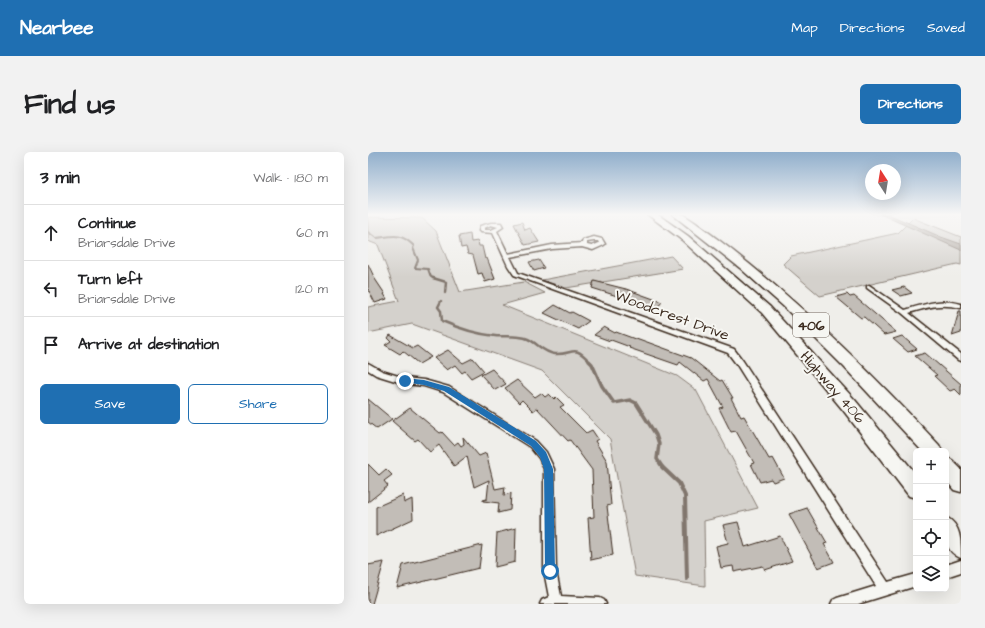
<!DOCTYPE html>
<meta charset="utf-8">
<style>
body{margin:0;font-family:"Architects Daughter",sans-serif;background:#f2f2f2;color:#202124}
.controls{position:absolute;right:12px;bottom:12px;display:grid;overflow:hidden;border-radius:6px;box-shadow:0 4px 16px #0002}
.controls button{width:36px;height:36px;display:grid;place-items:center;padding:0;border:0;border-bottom:1px solid #e0e0e0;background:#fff;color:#202124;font:20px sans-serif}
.compass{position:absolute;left:497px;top:12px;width:36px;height:36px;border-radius:50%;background:#fff;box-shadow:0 4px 16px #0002;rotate:348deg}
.stop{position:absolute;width:12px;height:12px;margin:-9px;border:3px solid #1f6fb2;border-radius:50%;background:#fff}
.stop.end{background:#1f6fb2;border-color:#fff;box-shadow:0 1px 4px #0008}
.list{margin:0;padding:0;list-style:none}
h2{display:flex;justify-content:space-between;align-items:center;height:52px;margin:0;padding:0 16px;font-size:17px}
h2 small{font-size:13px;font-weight:400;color:#757577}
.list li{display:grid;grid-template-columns:26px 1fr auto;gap:12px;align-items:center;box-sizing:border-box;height:56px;padding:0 16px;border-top:1px solid #e0e0e0}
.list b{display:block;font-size:15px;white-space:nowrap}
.list p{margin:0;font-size:13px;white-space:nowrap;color:#757577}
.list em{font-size:13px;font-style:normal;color:#757577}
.actions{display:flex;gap:8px;padding:12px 16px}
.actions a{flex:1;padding:9px 0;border:1px solid #1f6fb2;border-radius:6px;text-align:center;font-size:14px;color:#1f6fb2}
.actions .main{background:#1f6fb2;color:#fff}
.icon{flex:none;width:22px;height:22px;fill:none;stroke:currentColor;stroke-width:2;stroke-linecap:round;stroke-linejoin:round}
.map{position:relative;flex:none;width:593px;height:452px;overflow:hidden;border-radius:6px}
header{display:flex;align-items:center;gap:24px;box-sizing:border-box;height:56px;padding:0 20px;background:#1f6fb2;color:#fff}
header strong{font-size:19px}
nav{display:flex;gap:22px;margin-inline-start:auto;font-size:14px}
.intro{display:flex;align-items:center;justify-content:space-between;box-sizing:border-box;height:96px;padding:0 24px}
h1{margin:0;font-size:28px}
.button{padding:10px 18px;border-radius:6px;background:#1f6fb2;color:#fff;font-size:14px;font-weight:700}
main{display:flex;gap:24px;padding:0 24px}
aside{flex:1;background:#fff;border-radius:6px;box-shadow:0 4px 16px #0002}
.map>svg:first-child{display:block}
</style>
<header>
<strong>Nearbee</strong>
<nav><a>Map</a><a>Directions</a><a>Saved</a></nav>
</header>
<div class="intro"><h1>Find us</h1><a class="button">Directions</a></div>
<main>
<aside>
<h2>3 min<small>Walk · 180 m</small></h2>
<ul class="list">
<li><svg class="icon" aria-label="ahead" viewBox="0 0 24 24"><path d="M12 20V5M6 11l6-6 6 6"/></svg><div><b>Continue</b><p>Briarsdale Drive</p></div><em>60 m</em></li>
<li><svg class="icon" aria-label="left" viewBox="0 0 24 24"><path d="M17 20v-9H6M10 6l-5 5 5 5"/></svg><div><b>Turn left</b><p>Briarsdale Drive</p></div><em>120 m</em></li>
<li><svg class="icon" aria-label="arrive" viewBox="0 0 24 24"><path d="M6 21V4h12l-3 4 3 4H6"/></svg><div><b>Arrive at destination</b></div></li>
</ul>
<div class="actions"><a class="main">Save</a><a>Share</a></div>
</aside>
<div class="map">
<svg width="593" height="452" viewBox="0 0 593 452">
<rect width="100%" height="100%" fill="#efeeea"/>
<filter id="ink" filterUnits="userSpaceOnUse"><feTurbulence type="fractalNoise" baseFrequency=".025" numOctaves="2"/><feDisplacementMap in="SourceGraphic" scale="8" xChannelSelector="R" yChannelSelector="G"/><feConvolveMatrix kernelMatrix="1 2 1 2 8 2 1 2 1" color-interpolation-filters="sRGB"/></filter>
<g filter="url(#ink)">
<path fill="#e2dfdb" d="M319,62H593V64L545,66L496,63Z"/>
<path fill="#d4d1cc" stroke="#887e75" d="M0,65L54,66L68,79L92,140L156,130L177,141L134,153L309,224L328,238L390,356L336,369L337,434L267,424L242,287L174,219L44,172L0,181V155L31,149L10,93L0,89Z
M545,66L593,85V113L589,112L452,144L415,112L423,104L530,81Z
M303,104L315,117L198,136L174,128Z"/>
<path fill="#afa8a1" stroke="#81766d" d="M512,62H520L573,85L593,92V98Z"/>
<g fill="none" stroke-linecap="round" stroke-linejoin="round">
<path stroke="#81766d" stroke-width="2" d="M0,80L8,86C26,84 32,80 46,94L45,96L50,108L47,116L60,117L63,125L68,127"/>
<path stroke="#81766d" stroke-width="2.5" d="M65,126L78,130L77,141
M73,149L70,155L73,159L74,169C90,176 109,182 127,184C137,185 151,183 160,187C169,191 176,201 187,202C206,203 205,191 222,210"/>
<path stroke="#81766d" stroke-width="3.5" d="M221,209L224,212L234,234L246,251L262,248L268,251L288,283L291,292L289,307L295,316"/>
<path stroke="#81766d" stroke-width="4" d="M294,315L311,331L317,344L319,427"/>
</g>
<path fill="#c2bdb7" stroke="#3b2a1e" d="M154,70L157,78L162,76L171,90L157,93L146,72Z
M102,82L103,90L110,89L111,94H114L117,107L119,106L127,127L117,130L114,121L110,122L105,103L100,102L98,95L93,96L91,84Z
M171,108L176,116L166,119L161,110Z
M0,112L7,127L17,142H16L19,147L7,151L0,137Z
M226,129L258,137L294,150L289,156L268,150L224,136Z
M536,135L544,141L533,144L524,138Z
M479,142L482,145L486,144L528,180L516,183L496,165L493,166L468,145Z
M187,153L202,161L204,160L221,169L210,177L176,161Z
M591,159H593V181L584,184Z
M236,175L247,181L248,180L267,187L268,186L323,206L352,229L354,228L365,246H363L373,265L376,264L401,307L405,306L416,326L405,330L403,327L392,330L383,312L386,311L368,279L363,280L351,256L355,255L340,227L336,229L312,210L310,213L261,196L262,195L243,188L242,189L226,183Z
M22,183L45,196L49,194L63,205L51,212L35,199L32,202L17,193L23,189L20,186Z
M534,184L549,197L540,200L525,187Z
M80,198L95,211L105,206L116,219L103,226L97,219L94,221L87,213L79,218L66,206Z
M557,201L593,232V243L587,237L582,239L566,224L569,223L547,204Z
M124,217L138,232L127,238L113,223Z
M149,228L167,245L173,241L177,245L181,242L186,247L188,245L196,253L192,255L218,281L224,278L230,287L227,289L239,309L243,353L239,354L245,403L223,408L220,366L226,365L224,318L202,288L200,289L169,256L165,259L154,248L151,251L137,236Z
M0,247L24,267L9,277L0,270Z
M42,256L72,281L74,280L86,293L90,290L93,294L96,292L95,285L111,304L118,301L127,337L137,335L136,343L143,341L142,358L130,361L131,351L115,349V348L119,347L121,328L106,335L99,304L86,314L71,293L62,300L50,287L47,289L24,269Z
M0,312L11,323L18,317L24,323L16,329L20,334L0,350Z
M35,343L36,351L44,347L45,367L8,384V355Z
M439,356L459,391L456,392L466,410L450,416L421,362Z
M370,370L377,395L412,384L424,409L397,418L395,414L366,420L365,414L353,416L348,394L360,391L355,373Z
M148,376L147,410L127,415L129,381Z
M114,393L111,416L29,436L35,413Z
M16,410L4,452H0V413Z"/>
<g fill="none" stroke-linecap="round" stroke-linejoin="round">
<defs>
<path id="street" d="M123,71H133L135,75L129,79L140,102L184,93L214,91L215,88L226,85L234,87L237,92L236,93L225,98L214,95L184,97L142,105L150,121L366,197L375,209L520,430L548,422V434L490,452H463L465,448L469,446L508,434L369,213L360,201L146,123L140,114L125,81L113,80L111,79L112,74ZM123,73L130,75L123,78H116V76ZM226,89H230L231,91L224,94L219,93V90Z
M501,133L537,158C557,152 573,146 593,152V156C572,151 561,155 541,161L593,202V209L590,208L534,161L499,136V134Z
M0,211L14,219L37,226L56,228L81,235L168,289L178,300L186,317L188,419L193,444L232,446L236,448L238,452H172L174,448L181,445L176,419V317L171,306L162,295L75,240L56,234L37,232L8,223L0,218Z
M593,408V420L578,425V413Z"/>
<path id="highway" d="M279,62H289L320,84L402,155L487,248L548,322V346L541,344L475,258L394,161L314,88Z
M304,62C306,62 310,61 313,62C320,64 341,81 348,86C428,146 503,220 571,293L574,299H554L476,215L415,154L372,116Z
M578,305L584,308L593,317V340L586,338L578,328Z
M578,365C593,373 593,388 593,406C574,398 578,382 578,365Z"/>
</defs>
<use href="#street" stroke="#3b2a1e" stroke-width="3"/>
<use href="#highway" stroke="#3b2a1e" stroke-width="3"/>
<use href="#street" fill="#f6f6f2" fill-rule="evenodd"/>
<use href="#highway" fill="#f6f6f2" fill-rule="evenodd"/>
</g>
</g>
<linearGradient id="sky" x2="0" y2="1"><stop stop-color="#91afcc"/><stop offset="0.5" stop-color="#f8f7f6"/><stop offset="1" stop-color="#f8f7f6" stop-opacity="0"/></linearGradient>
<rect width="593" height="125" fill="url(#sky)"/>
<path fill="#1f6fb2" d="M37,226L56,228L81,235L168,289L178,300L185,317L187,419L185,422L182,424L178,422L177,419L176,317L172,305L163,294L76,239L56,233L35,230L34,229Z"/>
<g text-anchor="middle" stroke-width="4" stroke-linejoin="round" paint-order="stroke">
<rect fill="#f6f6f2" stroke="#73675e" stroke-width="1" x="425" y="161" width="36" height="24" rx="3"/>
<g font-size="14" font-weight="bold" fill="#3b2a1e">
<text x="443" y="178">406</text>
</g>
<g font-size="15" fill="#3b2a1e" stroke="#f6f6f2">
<text transform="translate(304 163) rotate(20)" y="5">Woodcrest Drive</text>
<text transform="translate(465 235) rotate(49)" y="5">Highway 406</text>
</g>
</g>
</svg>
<div class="controls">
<button>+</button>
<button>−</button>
<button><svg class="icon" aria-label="locate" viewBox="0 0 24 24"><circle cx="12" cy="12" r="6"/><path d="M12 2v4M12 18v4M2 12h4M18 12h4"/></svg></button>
<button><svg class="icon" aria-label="layers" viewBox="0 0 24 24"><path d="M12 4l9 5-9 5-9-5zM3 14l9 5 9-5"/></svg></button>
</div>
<svg class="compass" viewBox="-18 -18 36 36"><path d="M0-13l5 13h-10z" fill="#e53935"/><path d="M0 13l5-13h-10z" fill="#757577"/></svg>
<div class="stop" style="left:182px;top:419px"></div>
<div class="stop end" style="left:37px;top:229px"></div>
</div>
</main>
